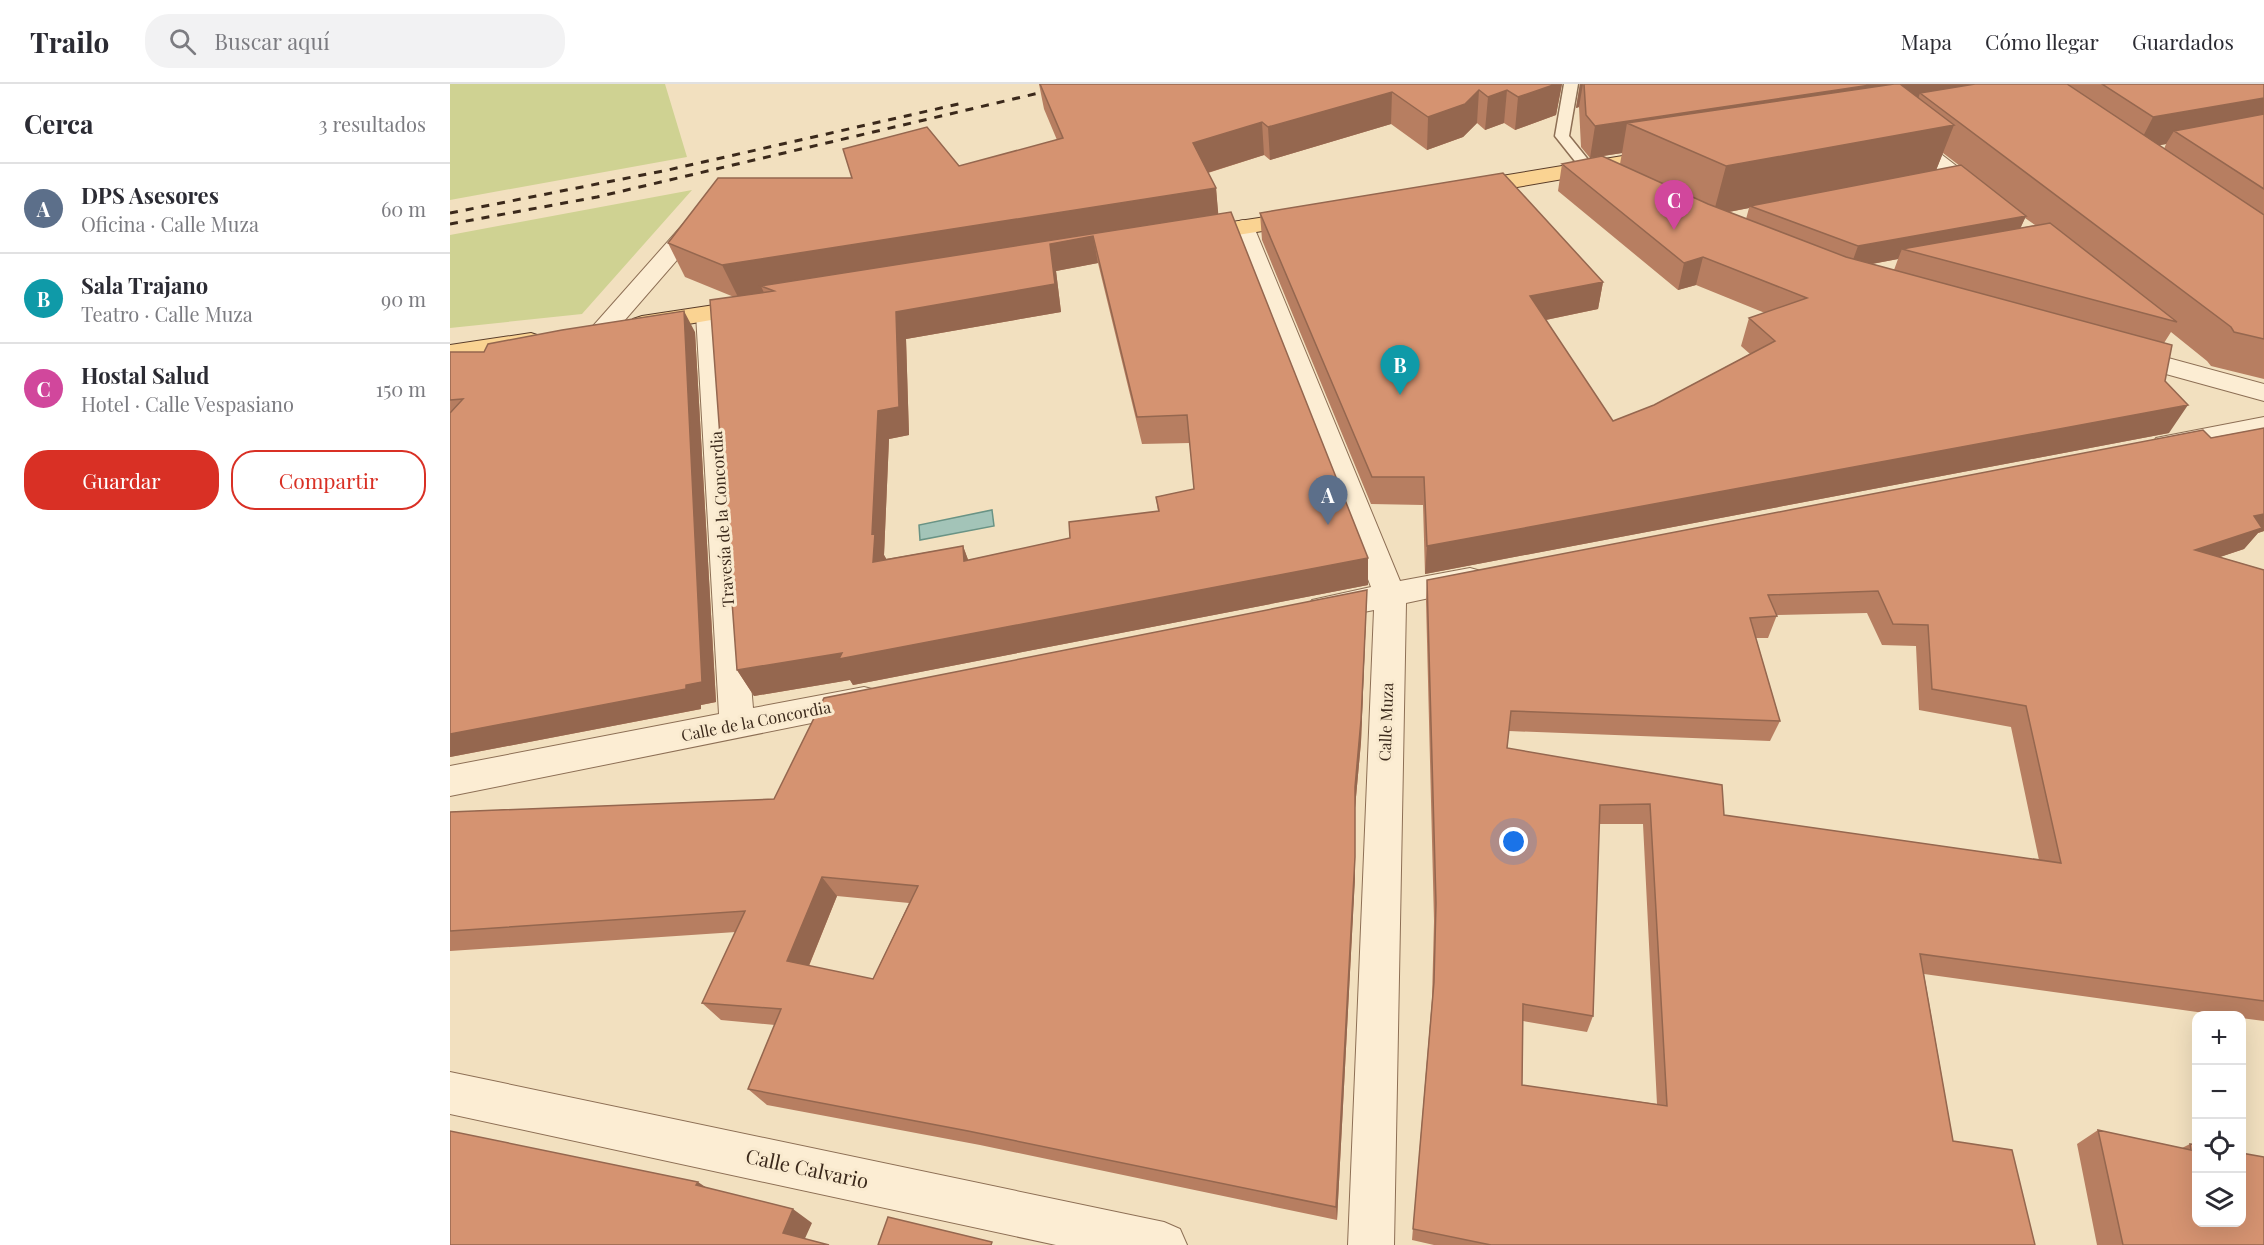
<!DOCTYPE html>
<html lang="es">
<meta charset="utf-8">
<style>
body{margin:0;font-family:"Playfair Display",serif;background:#f2f2f3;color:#2b2b33}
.controls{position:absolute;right:18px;bottom:18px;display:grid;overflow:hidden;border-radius:12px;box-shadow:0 6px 24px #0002}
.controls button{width:54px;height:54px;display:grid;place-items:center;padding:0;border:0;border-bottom:2px solid #e1e1e2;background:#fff;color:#2b2b33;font:30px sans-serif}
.you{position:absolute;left:1064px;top:758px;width:21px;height:21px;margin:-15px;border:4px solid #fff;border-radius:50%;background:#1a73e8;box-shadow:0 0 0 9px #1a73e833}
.badge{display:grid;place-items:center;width:39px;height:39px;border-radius:50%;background:#d93025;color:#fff;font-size:20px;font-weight:700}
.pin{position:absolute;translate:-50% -50px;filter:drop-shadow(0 2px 3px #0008)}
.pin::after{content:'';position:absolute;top:32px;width:21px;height:18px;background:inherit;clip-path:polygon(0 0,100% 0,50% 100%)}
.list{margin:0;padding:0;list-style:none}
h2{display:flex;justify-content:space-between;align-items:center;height:78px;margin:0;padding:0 24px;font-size:26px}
h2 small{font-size:20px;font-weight:400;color:#7c7c81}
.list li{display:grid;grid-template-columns:39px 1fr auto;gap:18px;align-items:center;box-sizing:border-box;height:90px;padding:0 24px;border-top:2px solid #e1e1e2}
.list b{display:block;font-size:22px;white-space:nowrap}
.list p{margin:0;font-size:20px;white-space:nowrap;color:#7c7c81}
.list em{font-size:20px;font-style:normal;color:#7c7c81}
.actions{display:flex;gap:12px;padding:18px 24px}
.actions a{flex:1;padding:14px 0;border:2px solid #d93025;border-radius:24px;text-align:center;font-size:21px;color:#d93025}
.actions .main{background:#d93025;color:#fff}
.icon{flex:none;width:33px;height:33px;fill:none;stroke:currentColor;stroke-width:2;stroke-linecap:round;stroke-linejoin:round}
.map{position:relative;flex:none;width:1814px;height:1161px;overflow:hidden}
header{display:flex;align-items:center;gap:36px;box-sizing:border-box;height:84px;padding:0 30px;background:#fff;border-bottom:2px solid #e1e1e2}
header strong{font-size:28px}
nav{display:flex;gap:33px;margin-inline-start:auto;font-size:21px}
.search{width:420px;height:54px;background:#f2f2f3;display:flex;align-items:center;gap:15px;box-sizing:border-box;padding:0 21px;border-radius:24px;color:#7c7c81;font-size:22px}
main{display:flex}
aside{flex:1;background:#fff}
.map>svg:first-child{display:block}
</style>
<header>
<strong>Trailo</strong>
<div class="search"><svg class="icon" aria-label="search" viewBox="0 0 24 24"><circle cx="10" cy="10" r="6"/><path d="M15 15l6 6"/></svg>Buscar aquí</div>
<nav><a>Mapa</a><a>Cómo llegar</a><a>Guardados</a></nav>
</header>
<main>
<aside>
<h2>Cerca<small>3 resultados</small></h2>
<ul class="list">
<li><span class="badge" style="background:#5c6f8a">A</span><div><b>DPS Asesores</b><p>Oficina · Calle Muza</p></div><em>60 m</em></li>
<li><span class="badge" style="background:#0f9aa8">B</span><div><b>Sala Trajano</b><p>Teatro · Calle Muza</p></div><em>90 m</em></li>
<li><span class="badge" style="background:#d1479c">C</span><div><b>Hostal Salud</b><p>Hotel · Calle Vespasiano</p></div><em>150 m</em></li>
</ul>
<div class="actions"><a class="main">Guardar</a><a>Compartir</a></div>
</aside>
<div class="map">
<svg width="1814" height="1161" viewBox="0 0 1814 1161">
<rect width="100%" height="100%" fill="#f2e0bf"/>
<path fill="#cfd292" d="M0,0H215L237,73L0,116Z
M242,106L132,230L0,244V151Z"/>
<path fill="#a3c4b8" stroke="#699385" stroke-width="1.5" d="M542,426L544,442L470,456L469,441Z"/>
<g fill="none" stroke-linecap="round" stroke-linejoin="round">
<defs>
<path id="lane" d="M1114,0H1128L1119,52L1144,83L1142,86H1132L1105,52Z"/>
<path id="street" d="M1454,45L1461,47L1539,107L1542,112L1539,117L1531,119L1523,117L1447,55L1444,51L1447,47Z
M252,126L260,128L263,133L260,138L161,252L152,255L143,252L139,247L143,242L244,128Z
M793,136L801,138L804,143L950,497L1020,484L1031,487L1036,495L1031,503L956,519L944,1161H898L924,526L873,536L862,532L857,524L862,516L921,503L782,143L785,138Z
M258,223L267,225L270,230L303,624L414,603L426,606L431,616L426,626L0,712V682L269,630L246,230L249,225Z
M1674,262L1814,300V317L1665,276L1661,270L1665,264Z
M1814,333V351L1716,370L1706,368L1702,361L1706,354L1716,352Z
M0,988L714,1138L730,1145L737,1161H606L0,1030Z"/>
<path id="primary" d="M1215,65L1223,66L1226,71L1223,76L1015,112L1007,110L1004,105L1007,100L1015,98Z
M855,127L863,129L866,134L863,139L743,158L735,156L731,151L735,146L743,144Z
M304,215L313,217L316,222L313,227L192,248L183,245L179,240L183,235L192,232Z
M81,249L90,252L94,257L90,262L0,277V261Z"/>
</defs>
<use href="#lane" stroke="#8d6f55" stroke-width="3"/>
<use href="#street" stroke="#8d6f55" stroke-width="2"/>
<use href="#primary" stroke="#5a3d2a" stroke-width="2"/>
<use href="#lane" fill="#fcedd3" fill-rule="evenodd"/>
<use href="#street" fill="#fcedd3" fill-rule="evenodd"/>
<use href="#primary" fill="#fad392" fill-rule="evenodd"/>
<path stroke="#3b291b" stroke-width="3" stroke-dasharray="8 8" stroke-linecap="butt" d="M0,129L218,86L513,19
M0,140L147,113L627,0"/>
</g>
<path fill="#b77e61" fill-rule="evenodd" d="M589,0H1112L1106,31L1065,46L1054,39L1035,46L1027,39L1013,53L977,66L941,40L820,76L814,71L758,89L766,104L768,130L918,474V501L403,601L400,596L304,612L287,586L284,213L235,193L218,159L402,94L509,82L607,56L594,25ZM648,179L692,360L740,359L744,405L706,413L708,427L620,454L518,476L513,462L436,475L434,471L439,355L459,351L456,255L611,228L606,187Z
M1130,0H1814V295L1761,282L1757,277L1721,248L1714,259L1715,297L1719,349L975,490L973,421L921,420L812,156L810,129L1153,198L1148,225L1096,236L1163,337L1204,321L1300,270L1291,262L1299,234L1315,229L1246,201L1228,206L1108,107L1112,80H1170L1172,69L1140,74L1131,63L1129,23L1126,24ZM1716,60L1714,65L1709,61ZM1493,69L1510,82L1486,86ZM1299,124L1296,135L1279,128ZM1575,134L1585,141L1570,144ZM1448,175L1444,186L1422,180Z
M245,248L266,618L251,621V625L0,673V268H34Z
M1814,344V447L1808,449L1794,465L1770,473L1814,486V937L1791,934V932H1776L1474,890L1503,1057L1585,1161H984L962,1156L982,915L984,837L976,517L977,496ZM1417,529L1432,561L1466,562L1469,626L1561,643L1589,776L1274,731L1057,664L1059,647L1320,657L1330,637L1306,554H1318L1327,531ZM1149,740H1193L1207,1020L1072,1001L1073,937L1137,948L1143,932Z
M917,506L911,658L905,724V793L887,1136L530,1061L317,1021L298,1005L325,941L271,936L252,919L286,848L0,867V728L324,715ZM387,812L459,819L423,895L359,882Z
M1648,1046L1732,1064L1740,1060L1814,1161H1647L1627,1060Z"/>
<path fill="#95674f" d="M1106,0H1112L1106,31L1065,46L1068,13Z
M1130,0H1133L1129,23L1126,24Z
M1427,0H1599L1470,9L1465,24L1177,39L1172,69L1140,74L1145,42Z
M1029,6L1027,39L1013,53L977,66L978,33Z
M1057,6L1054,39L1035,46L1038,13Z
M942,8L941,40L820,76L818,43Z
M1814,14V43L1724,47L1716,60L1686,66L1703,33Z
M812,38L814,71L747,92L743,59Z
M1504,41L1485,89L1300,122L1299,124L1263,131L1276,82Z
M766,104L769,138L643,152L648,179L606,187L611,228L456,255L459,351L439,355L434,471L437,476L423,478L324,207L311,202L315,211L289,215L272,181Z
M1576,132L1566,154L1452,165L1448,175L1400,184L1408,162Z
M1253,173L1246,201L1228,206L1234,179Z
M1153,198L1148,225L1076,240L1080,212Z
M234,227L245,248L266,618L251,621V625L0,673V650Z
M1738,321L1719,349L975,490L977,462Z
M1814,430V447L1808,449L1794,465L1728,487L1745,466L1804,432Z
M513,462L523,489L514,477Z
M918,474V501L403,601L400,596L304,612L287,586Z
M917,506L911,658L905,724V793L887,1136L886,1123L905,703Z
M372,793L387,812L353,896L337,877Z
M248,1098L269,1112L246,1101Z
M343,1125L362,1139L352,1161L333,1149Z"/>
<path fill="#d59371" stroke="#95674f" stroke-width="1.5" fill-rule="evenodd" d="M590,0H1106L1068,13L1057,6L1038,13L1029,6L1015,20L978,33L942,8L818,43L812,38L743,59L766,104L272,181L218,159L268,94H402L393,65L477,43L509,82L613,54Z
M1134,0H1427L1145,42L1136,31Z
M1444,0H1450L1504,41L1276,82L1177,39Z
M1525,0H1617L1814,131V255L1784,248L1781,243L1470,9Z
M1652,0H1814V14L1703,33Z
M1814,30V105L1724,47Z
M1152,72L1258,120L1396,173L1722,261L1715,297L1738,321L977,462L974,393H922L810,129L1053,89L1153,198L1080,212L1163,337L1204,321L1325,257L1299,234L1357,214L1253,173L1234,179L1112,80Z
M1511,81L1576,132L1408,162L1300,122Z
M781,128L918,474L389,575L392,569L287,586L260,216L324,207L311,202ZM643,152L687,333L737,331L744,405L706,413L709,427L619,438L620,454L514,477L513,462L423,478L425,449L422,450L428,327L449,323L446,228L605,200L600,160Z
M1600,139L1727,238L1452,165Z
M234,227L252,598L236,601V605L0,650V329L13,315L0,316V268H34L38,260L112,246Z
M1814,344V430L1804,432L1812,444L1745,466L1814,486V917L1470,870L1503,1057L1562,1066L1585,1161H1041L963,1145L984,898L986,819L977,496L1753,346L1761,354ZM1428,507L1443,540L1478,541L1482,605L1576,622L1611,779L1274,731L1272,701L1057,664L1061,627L1330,637L1300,534L1327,532L1318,511ZM1200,720L1217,1022L1072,1001L1073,920L1143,932L1150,721Z
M917,506L911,636L905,703V773L886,1123L518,1047L298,1005L331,925L252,919L295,827L0,847V728L324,715L374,614ZM372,793L468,802L423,895L337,877Z
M1648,1046L1741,1066L1740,1060L1746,1061V1138H1791V1069L1814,1073V1161H1673Z
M0,1047L248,1098L246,1101L343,1125L333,1149L379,1161H0Z
M438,1133L542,1158L541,1161H428Z"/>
<g text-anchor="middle" stroke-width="6" stroke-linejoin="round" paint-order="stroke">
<g font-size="16" fill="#3b291b" stroke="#f9eacf">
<text transform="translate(272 435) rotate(-94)" y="6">Travesía de la Concordia</text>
<text transform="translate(306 637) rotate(-11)" y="6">Calle de la Concordia</text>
<text transform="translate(936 638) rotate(-88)" y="6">Calle Muza</text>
</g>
<g font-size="20" fill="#3b291b" stroke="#f9eacf">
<text transform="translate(357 1085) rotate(12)" y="7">Calle Calvario</text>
</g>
</g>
</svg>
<div class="controls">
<button>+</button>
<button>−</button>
<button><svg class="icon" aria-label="locate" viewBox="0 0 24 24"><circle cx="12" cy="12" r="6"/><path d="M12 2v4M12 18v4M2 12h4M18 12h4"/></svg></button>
<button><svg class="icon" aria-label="layers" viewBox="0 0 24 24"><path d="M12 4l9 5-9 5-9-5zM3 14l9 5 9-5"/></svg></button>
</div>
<div class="you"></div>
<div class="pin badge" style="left:878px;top:441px;background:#5c6f8a">A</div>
<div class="pin badge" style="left:950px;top:311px;background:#0f9aa8">B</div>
<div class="pin badge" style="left:1224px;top:146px;background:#d1479c">C</div>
</div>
</main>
